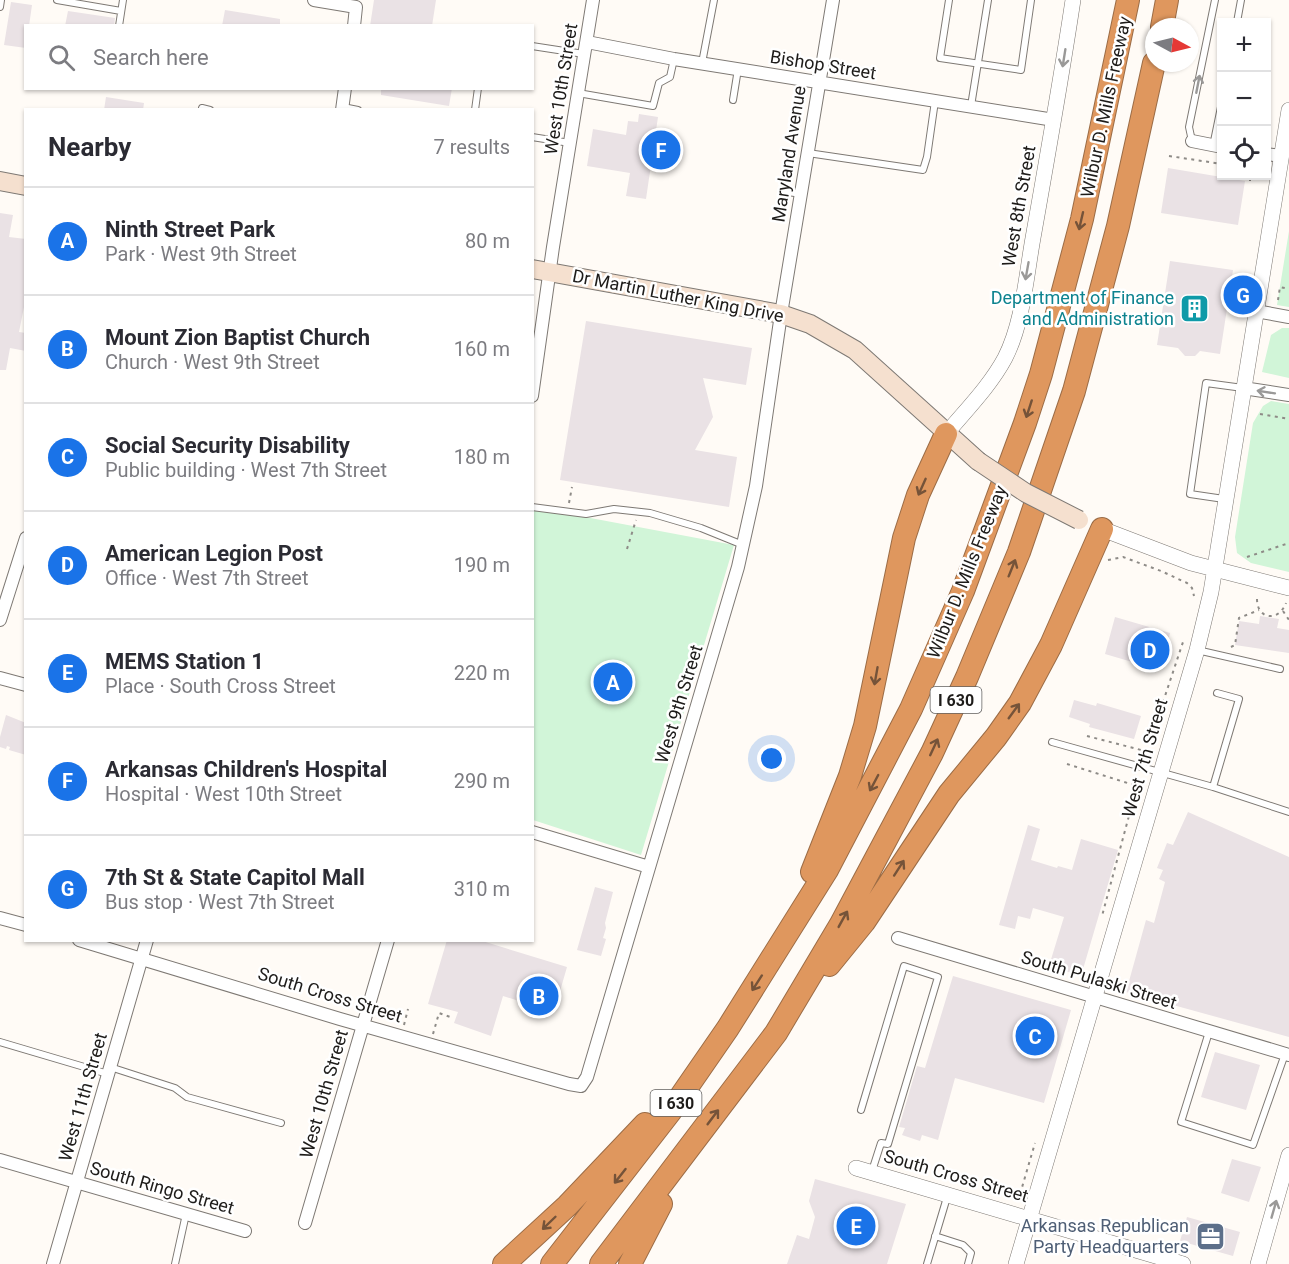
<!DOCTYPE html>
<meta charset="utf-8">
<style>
body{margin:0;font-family:Roboto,sans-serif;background:#f7f7f7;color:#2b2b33}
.controls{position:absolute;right:18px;top:18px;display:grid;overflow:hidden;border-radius:0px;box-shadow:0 2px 4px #0004}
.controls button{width:54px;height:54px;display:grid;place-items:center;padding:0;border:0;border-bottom:2px solid #e1e1e2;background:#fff;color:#2b2b33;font:30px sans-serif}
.compass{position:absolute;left:1145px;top:18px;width:54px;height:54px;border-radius:50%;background:#fff;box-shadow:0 2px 4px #0004;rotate:97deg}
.you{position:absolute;left:772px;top:759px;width:21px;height:21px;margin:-15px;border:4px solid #fff;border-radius:50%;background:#1a73e8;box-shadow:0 0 0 9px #1a73e833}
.badge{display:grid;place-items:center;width:39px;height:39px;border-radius:50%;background:#1a73e8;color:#fff;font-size:20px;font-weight:700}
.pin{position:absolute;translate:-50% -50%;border:3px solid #fff;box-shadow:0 2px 6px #0006}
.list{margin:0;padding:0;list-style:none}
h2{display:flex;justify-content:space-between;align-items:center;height:78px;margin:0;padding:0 24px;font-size:26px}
h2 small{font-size:20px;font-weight:400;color:#7c7c81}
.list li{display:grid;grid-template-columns:39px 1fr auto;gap:18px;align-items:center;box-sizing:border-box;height:108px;padding:0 24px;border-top:2px solid #e1e1e2}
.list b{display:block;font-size:22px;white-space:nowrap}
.list p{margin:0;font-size:20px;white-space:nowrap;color:#7c7c81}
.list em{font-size:20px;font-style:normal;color:#7c7c81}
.icon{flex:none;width:33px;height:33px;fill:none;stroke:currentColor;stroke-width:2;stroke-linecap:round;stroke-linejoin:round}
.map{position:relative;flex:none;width:1289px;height:1264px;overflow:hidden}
.search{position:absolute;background:#fff;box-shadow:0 2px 4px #0004;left:24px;top:24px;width:510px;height:66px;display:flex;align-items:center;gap:15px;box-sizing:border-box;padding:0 21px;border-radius:0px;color:#7c7c81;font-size:22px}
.panel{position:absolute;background:#fff;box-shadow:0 2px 4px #0004;left:24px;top:108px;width:510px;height:834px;border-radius:0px}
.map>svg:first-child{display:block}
</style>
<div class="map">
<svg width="1289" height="1264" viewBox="0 0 1289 1264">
<rect width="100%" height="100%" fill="#fffbf6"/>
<path fill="#d1f5d8" d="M1289,231V307L1277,305Z
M1282,328H1289V378L1262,372L1271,335Z
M1271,401L1289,404V572L1251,563L1237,553L1235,537L1253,423L1263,406Z
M532,507L734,545L641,855L533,820Z"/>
<path fill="#eae2e5" d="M374,0H436L432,26H370Z
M11,2L32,5L29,26H26V48L4,45Z
M225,10L280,19V26H222Z
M68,11L115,18L114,26H65Z
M381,88H452L449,106L381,95Z
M106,97L144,103L143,110H104Z
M639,114L658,117L646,199L626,196L630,173L587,166L593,129L626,135L628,121L638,122Z
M1168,168L1245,181L1238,225L1161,213Z
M0,213L13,215L9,237L26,239V297L19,332L26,333V351L10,348L6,370H0Z
M1170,261L1233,270L1220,354L1200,351L1195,356H1185L1178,348L1157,345Z
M586,321L752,348L746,385L703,378L713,417L695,450L737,457L729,507L560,480Z
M1260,616L1279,619L1277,628L1289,630V653L1235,645L1239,621L1259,624Z
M1115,617L1170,633L1167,646L1163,645L1156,669L1105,654Z
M1074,700L1096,706L1097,703L1141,716L1134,739L1089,727L1090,724L1069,717Z
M6,715L26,723V755L9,750L10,747L7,746L6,749L0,747V737Z
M1188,812L1289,857V1037L1126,992L1146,920L1154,923L1165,882L1159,879L1163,870L1157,868L1167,843L1173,845Z
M1028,825L1040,829L1031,860L1057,868L1058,866L1072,870L1081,839L1118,850L1081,976L1049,966L1064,917L1033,908L1030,919L1018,916L1015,929L999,925Z
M595,887L613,892L605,923L606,928L603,938L606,939L601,956L577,950Z
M447,940H479L567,967L554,1012L503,996L491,1036L454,1023L458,1012L428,1004Z
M953,976L1071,1010L1044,1103L955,1078L938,1140L922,1135L920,1141L902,1135L905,1128L899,1127L917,1066L925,1068Z
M1215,1052L1260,1065L1246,1110L1201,1097Z
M1232,1159L1261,1167L1249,1202L1221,1193Z
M815,1179L906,1204L887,1264H787L797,1235L809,1239L815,1217L809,1201Z
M1187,1217L1240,1232L1233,1256L1180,1241Z"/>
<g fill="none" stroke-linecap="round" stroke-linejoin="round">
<defs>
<path id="service" d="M57,0L121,11
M949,0L940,58L1021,70L1031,0
M0,7L1,0
M1237,22L1241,0
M119,26L123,0
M532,46L584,54
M702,63L714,0
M578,93L653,106L659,83L670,77L674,59
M733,100L738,69
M971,106L988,0
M343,107L358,110
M202,108L210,110
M475,110L478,88
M532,137L570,143
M1192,141L1189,127L1215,0
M1213,146L1222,102
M808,153L923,170L927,157L935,101
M782,191L801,194
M1224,499L1190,494L1206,383L1243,388
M532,507L586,514L614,509L650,513L701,528L743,545
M1197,650L1280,669
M1052,742L1213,787L1289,812
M1213,787L1239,699L1217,693
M1209,1032L1181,1122L1253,1145L1285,1054
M0,1042L108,1074
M110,1067L175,1088L187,1097L281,1123
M861,1110L904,966L938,977L888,1144L881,1143L872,1171
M935,1236L963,1245L971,1253L968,1264
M175,1264L186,1214
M927,1264L948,1194"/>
<path id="minor" d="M314,0L356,7L354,26
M587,42L674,59L1054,120
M342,110L345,88
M1192,141L1222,147
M1266,154L1281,156
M1256,311L1289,317
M1243,388L1289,395
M532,396L553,247L593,0
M0,620L26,538
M0,678L26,685
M532,832L649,867
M0,918L26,925
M898,938L1289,1055
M79,940L340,1019L569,1084L581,1086L587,1077L738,567L756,486L781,314L833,0
M0,1160L245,1231
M305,1223L388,940
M53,1264L147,940"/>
<path id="tertiary" d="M946,434C966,410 990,386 1005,358C1023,323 1026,277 1033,238C1047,159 1061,80 1073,0
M1102,529L1191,563L1289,588
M856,1168L1183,1264
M1016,1264L1197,650L1211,592L1289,110
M1258,1264L1289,1155"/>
<path id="secondary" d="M0,181L26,186
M532,269L781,314L810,324L855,350L978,461"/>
<path id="motorway" d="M1162,27L1167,0
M812,872L850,776L865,726L904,538L918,495L946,434
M829,965L864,922L949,794L996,737L1020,703L1051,645L1102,529
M504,1264L567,1206L645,1124
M552,1264L670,1112L728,1028L827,870L911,709L963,591L1025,423L1041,374L1082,219L1128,0
M601,1264L776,1033L841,924L932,753L967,677L1019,552L1074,391L1118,226L1154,63
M630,1264L661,1204"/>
</defs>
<use href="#service" stroke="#7e7974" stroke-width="8"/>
<use href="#minor" stroke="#7e7974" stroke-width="14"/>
<use href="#tertiary" stroke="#7e7974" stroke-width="16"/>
<use href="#secondary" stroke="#7e7974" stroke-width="20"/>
<use href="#motorway" stroke="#9b6c46" stroke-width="24"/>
<path stroke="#8e8b87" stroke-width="2" stroke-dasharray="3 4.5" stroke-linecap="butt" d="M1169,156L1222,164
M1250,181V176
M1278,300L1280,287L1289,289
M1260,414L1289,419
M569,503L572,487
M627,549L636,520
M1247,557L1289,543
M1108,560L1123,557L1161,571L1187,583L1192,588L1194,596
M1257,599C1257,620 1279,622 1286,603
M1283,611L1289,620
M1231,647L1235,645L1239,618L1259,610
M1087,736L1145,751
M1144,759L1183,642
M1067,764L1137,786L1102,916
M404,1025L408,1009
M433,1034L439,1013L453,1018
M1018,1201L1035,1143"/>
<use href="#service" stroke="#fff" stroke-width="6"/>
<use href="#minor" stroke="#fff" stroke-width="12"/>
<use href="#tertiary" stroke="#fff" stroke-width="15"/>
<use href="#secondary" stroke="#f5e0cf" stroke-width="18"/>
<use href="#motorway" stroke="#df975e" stroke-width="22"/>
<defs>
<path id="secondary-bridge" d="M978,461L1026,493L1079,520"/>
</defs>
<use href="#secondary-bridge" stroke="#7e7974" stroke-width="20" stroke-linecap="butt"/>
<use href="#secondary-bridge" stroke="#f5e0cf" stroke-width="18"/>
</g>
<defs><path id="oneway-shaft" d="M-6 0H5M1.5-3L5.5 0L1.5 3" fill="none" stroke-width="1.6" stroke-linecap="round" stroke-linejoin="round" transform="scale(1.5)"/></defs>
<g stroke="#9a9998">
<use href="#oneway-shaft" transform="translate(1064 58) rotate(99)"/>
<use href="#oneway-shaft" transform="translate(1198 84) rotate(-79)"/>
<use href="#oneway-shaft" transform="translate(1027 271) rotate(100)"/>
<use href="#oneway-shaft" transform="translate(1266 392) rotate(-171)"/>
<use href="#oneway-shaft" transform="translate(1274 1209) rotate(-74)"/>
</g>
<g stroke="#755339">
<use href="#oneway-shaft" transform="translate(1081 221) rotate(103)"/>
<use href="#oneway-shaft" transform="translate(1029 409) rotate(108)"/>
<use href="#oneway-shaft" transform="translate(922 487) rotate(114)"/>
<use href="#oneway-shaft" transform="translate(1012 568) rotate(-68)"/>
<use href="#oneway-shaft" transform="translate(876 676) rotate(100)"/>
<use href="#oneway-shaft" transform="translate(1014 711) rotate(-54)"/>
<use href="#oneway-shaft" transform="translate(934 747) rotate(-65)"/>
<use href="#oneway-shaft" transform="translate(874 783) rotate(118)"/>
<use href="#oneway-shaft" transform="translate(899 868) rotate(-57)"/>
<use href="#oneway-shaft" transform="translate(843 919) rotate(-61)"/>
<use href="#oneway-shaft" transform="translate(757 983) rotate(123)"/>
<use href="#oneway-shaft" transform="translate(713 1117) rotate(-53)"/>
<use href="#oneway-shaft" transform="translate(620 1176) rotate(128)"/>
<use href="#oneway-shaft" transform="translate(549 1223) rotate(136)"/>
</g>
<defs>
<symbol id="building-square" viewBox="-11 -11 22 22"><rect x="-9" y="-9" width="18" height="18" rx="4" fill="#0f9aa8" stroke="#fff"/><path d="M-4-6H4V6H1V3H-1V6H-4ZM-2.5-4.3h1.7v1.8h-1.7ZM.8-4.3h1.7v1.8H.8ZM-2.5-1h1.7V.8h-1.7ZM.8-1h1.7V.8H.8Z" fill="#fff"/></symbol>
<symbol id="office-square" viewBox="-11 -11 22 22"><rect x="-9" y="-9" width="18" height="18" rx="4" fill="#5c6f8a" stroke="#fff"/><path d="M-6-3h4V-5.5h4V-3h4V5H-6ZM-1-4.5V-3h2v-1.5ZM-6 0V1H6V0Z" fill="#fff"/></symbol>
</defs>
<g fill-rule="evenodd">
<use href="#building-square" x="1178" y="292" width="33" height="33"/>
<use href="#office-square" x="1194" y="1220" width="33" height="33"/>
</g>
<g text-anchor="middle" stroke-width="5" stroke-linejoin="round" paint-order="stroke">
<g fill="#fff" stroke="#62605f" stroke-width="1.5">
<rect x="930.5" y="687" width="51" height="26" rx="4.5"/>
<rect x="650.5" y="1090" width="51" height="26" rx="4.5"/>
</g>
<g font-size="16" font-weight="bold" fill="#1e1c1a">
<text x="956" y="706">I 630</text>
<text x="676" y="1109">I 630</text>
</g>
<g font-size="18" fill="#1e1c1a" stroke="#fff">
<text transform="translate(823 65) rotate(9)" y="6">Bishop Street</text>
<text transform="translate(561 89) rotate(-81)" y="6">West 10th Street</text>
<text transform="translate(1106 107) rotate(-78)" y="6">Wilbur D. Mills Freeway</text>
<text transform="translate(789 154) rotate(-81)" y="6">Maryland Avenue</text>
<text transform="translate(1019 206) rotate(-80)" y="6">West 8th Street</text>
<text transform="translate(678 296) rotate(11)" y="6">Dr Martin Luther King Drive</text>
<text transform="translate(967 572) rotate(-68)" y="6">Wilbur D. Mills Freeway</text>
<text transform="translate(679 704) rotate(-73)" y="6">West 9th Street</text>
<text transform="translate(1145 758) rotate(-74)" y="6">West 7th Street</text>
<text transform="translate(1099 980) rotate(17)" y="6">South Pulaski Street</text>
<text transform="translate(330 995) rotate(17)" y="6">South Cross Street</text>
<text transform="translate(324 1094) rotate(-74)" y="6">West 10th Street</text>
<text transform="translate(83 1097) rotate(-74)" y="6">West 11th Street</text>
<text transform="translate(956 1176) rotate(16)" y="6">South Cross Street</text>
<text transform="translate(162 1188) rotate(16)" y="6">South Ringo Street</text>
</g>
<g font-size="18" fill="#0d838f" stroke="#fff" text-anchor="end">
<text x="1174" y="304">Department of Finance<tspan x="1174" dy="21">and Administration</tspan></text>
</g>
<g font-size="18" fill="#4e5e75" stroke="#fff" text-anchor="end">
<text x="1189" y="1232">Arkansas Republican<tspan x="1189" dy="21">Party Headquarters</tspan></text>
</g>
</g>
</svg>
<div class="controls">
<button>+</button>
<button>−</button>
<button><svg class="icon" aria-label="locate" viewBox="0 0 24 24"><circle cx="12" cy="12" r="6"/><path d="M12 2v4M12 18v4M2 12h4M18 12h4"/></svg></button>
</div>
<svg class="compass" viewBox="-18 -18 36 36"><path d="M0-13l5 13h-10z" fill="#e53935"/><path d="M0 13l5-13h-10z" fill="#7c7c81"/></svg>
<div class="you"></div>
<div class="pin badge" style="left:613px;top:682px">A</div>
<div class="pin badge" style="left:539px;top:996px">B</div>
<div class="pin badge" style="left:1035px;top:1036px">C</div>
<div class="pin badge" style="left:1150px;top:650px">D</div>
<div class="pin badge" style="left:856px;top:1226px">E</div>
<div class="pin badge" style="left:661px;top:150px">F</div>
<div class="pin badge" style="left:1243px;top:295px">G</div>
<div class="search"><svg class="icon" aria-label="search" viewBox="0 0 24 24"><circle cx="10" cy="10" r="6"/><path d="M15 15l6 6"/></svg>Search here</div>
<section class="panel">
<h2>Nearby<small>7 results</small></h2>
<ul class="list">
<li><span class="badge">A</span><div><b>Ninth Street Park</b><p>Park · West 9th Street</p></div><em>80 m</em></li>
<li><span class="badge">B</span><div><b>Mount Zion Baptist Church</b><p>Church · West 9th Street</p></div><em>160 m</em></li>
<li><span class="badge">C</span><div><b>Social Security Disability</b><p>Public building · West 7th Street</p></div><em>180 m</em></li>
<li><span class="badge">D</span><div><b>American Legion Post</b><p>Office · West 7th Street</p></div><em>190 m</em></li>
<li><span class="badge">E</span><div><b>MEMS Station 1</b><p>Place · South Cross Street</p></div><em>220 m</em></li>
<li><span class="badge">F</span><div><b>Arkansas Children's Hospital</b><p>Hospital · West 10th Street</p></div><em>290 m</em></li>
<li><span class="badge">G</span><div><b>7th St &amp; State Capitol Mall</b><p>Bus stop · West 7th Street</p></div><em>310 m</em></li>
</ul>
</section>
</div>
